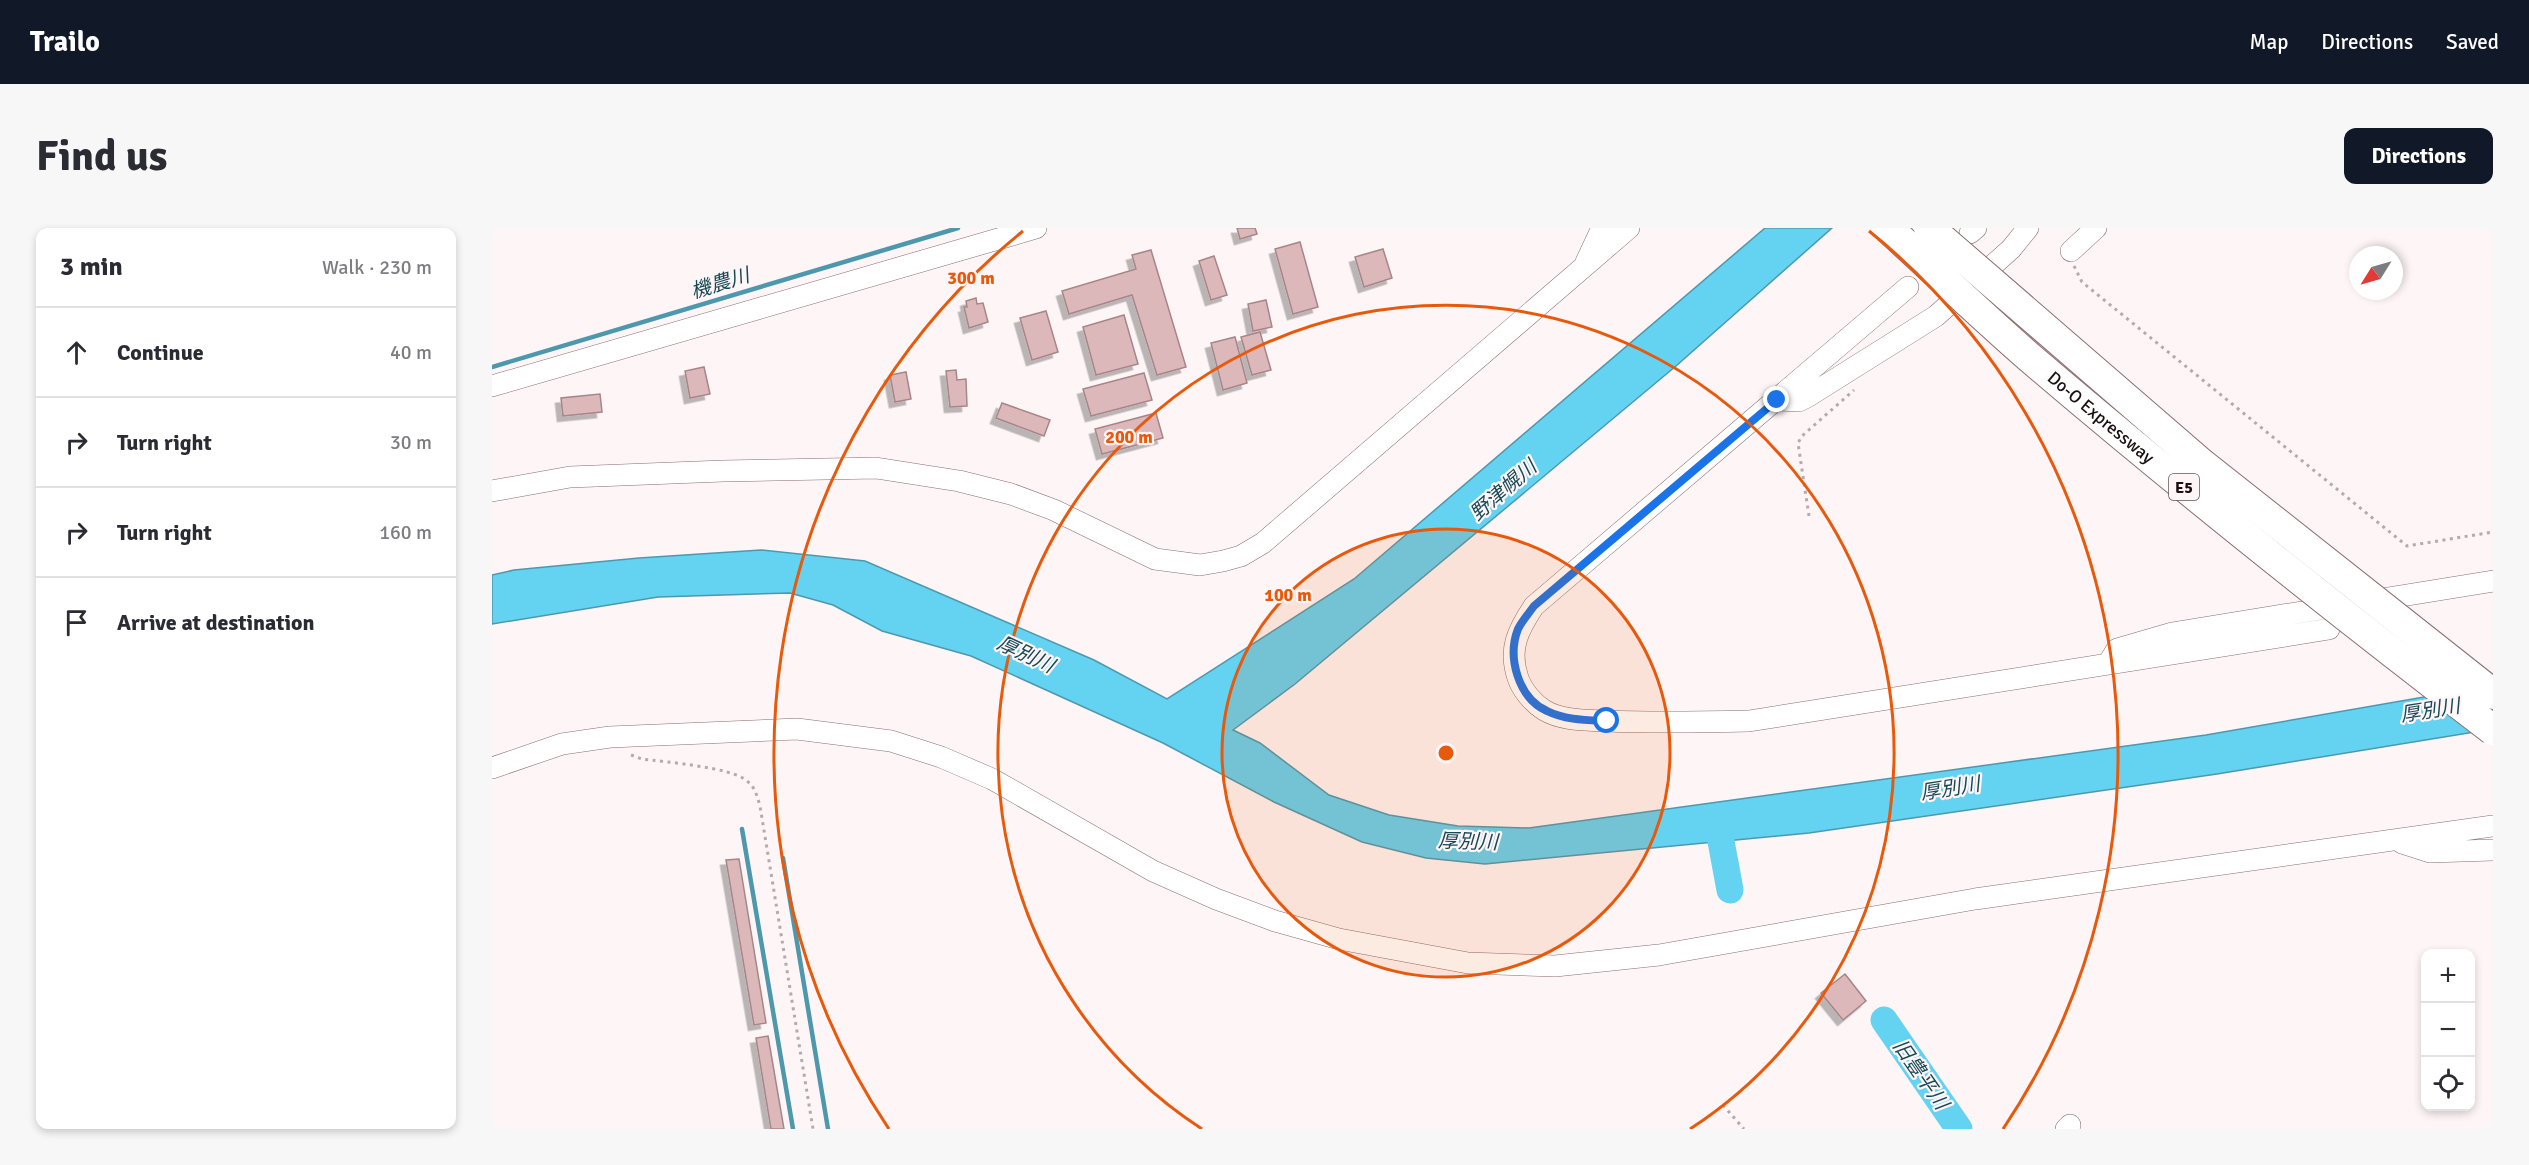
<!DOCTYPE html>
<meta charset="utf-8">
<style>
body{margin:0;font-family:Signika,"Noto Sans JP",sans-serif;background:#f7f7f7;color:#2b2b33}
.controls{position:absolute;right:18px;bottom:18px;display:grid;overflow:hidden;border-radius:12px;box-shadow:0 3px 9px #0003}
.controls button{width:54px;height:54px;display:grid;place-items:center;padding:0;border:0;border-bottom:2px solid #e1e1e2;background:#fff;color:#2b2b33;font:30px sans-serif}
.compass{position:absolute;left:1857px;top:18px;width:54px;height:54px;border-radius:50%;background:#fff;box-shadow:0 3px 9px #0003;rotate:233deg}
.stop{position:absolute;width:18px;height:18px;margin:-14px;border:4px solid #1a73e8;border-radius:50%;background:#fff}
.stop.end{background:#1a73e8;border-color:#fff;box-shadow:0 2px 6px #0008}
.list{margin:0;padding:0;list-style:none}
h2{display:flex;justify-content:space-between;align-items:center;height:78px;margin:0;padding:0 24px;font-size:26px}
h2 small{font-size:20px;font-weight:400;color:#7c7c81}
.list li{display:grid;grid-template-columns:39px 1fr auto;gap:18px;align-items:center;box-sizing:border-box;height:90px;padding:0 24px;border-top:2px solid #e1e1e2}
.list b{display:block;font-size:22px;white-space:nowrap}
.list em{font-size:20px;font-style:normal;color:#7c7c81}
.icon{flex:none;width:33px;height:33px;fill:none;stroke:currentColor;stroke-width:2;stroke-linecap:round;stroke-linejoin:round}
.map{position:relative;flex:none;width:2001px;height:901px;overflow:hidden;border-radius:12px}
header{display:flex;align-items:center;gap:36px;box-sizing:border-box;height:84px;padding:0 30px;background:#111827;color:#fff}
header strong{font-size:28px}
nav{display:flex;gap:33px;margin-inline-start:auto;font-size:21px}
.intro{display:flex;align-items:center;justify-content:space-between;box-sizing:border-box;height:144px;padding:0 36px}
h1{margin:0;font-size:42px}
.button{padding:15px 27px;border-radius:12px;background:#111827;color:#fff;font-size:21px;font-weight:700}
main{display:flex;gap:36px;padding:0 36px}
aside{flex:1;background:#fff;border-radius:12px;box-shadow:0 3px 9px #0003}
.map>svg:first-child{display:block}
</style>
<header>
<strong>Trailo</strong>
<nav><a>Map</a><a>Directions</a><a>Saved</a></nav>
</header>
<div class="intro"><h1>Find us</h1><a class="button">Directions</a></div>
<main>
<aside>
<h2>3 min<small>Walk · 230 m</small></h2>
<ul class="list">
<li><svg class="icon" aria-label="ahead" viewBox="0 0 24 24"><path d="M12 20V5M6 11l6-6 6 6"/></svg><div><b>Continue</b></div><em>40 m</em></li>
<li><svg class="icon" aria-label="right" viewBox="0 0 24 24"><path d="M7 20v-9h11M14 6l5 5-5 5"/></svg><div><b>Turn right</b></div><em>30 m</em></li>
<li><svg class="icon" aria-label="right" viewBox="0 0 24 24"><path d="M7 20v-9h11M14 6l5 5-5 5"/></svg><div><b>Turn right</b></div><em>160 m</em></li>
<li><svg class="icon" aria-label="arrive" viewBox="0 0 24 24"><path d="M6 21V4h12l-3 4 3 4H6"/></svg><div><b>Arrive at destination</b></div></li>
</ul>
</aside>
<div class="map">
<svg width="2001" height="901" viewBox="0 0 2001 901">
<defs>
<filter id="shadow"><feDropShadow dx="-5.5" dy="5.5" stdDeviation="0" flood-color="#0004"/></filter>
</defs>
<rect width="100%" height="100%" fill="#fdf5f6"/>
<path fill="#64d2f1" stroke="#4e98ae" stroke-width="1.5" d="M1273,0H1340L1184,138L803,456L741,502L768,515L837,567L897,587L966,598L1037,600L1714,507L2001,457V501L1725,546L1317,605L993,636L934,630L870,614L782,574L671,515L479,428L390,403L341,377L298,365L166,369L0,396V347L22,342L147,330L269,322L373,333L602,432L675,471L862,351Z"/>
<g fill="none" stroke-linecap="round" stroke-linejoin="round">
<path stroke="#4e98ae" stroke-width="4.5" d="M0,139L466,0
M250,601L301,901
M291,630L336,901"/>
<path stroke="#64d2f1" stroke-width="27" d="M1226,597L1238,662
M1392,792L1467,901"/>
</g>
<path fill="#ddb8bb" stroke="#a88588" stroke-width="1.5" filter="url(#shadow)" d="M745,0H763L765,6L748,11Z
M808,14L826,79L801,86L783,21Z
M891,21L900,50L872,59L863,29Z
M659,22L694,139L665,147L640,67L577,86L570,63L644,41L640,27Z
M722,28L735,67L719,72L707,33Z
M484,70L485,76L491,75L496,94L477,100L472,79H475L474,73Z
M774,72L780,99L761,103L756,76Z
M554,83L566,124L540,132L528,90Z
M632,87L646,136L604,147L591,99Z
M768,104L779,142L760,147L749,109Z
M743,109L755,155L731,162L719,115Z
M212,139L218,166L198,170L193,143Z
M464,142L465,152L474,151L475,178L458,179L454,143Z
M414,144L419,171L403,174L398,147Z
M652,145L660,172L599,188L591,161Z
M108,166L110,184L71,188L69,170Z
M510,175L558,192L552,208L504,190Z
M664,185L671,210L610,226L603,201Z
M247,631L274,795L262,797L234,632Z
M1353,746L1374,773L1351,792L1329,765Z
M276,808L292,901H279L264,810Z"/>
<g fill="none" stroke-linecap="round" stroke-linejoin="round">
<defs>
<path id="minor" d="M1478,5L1484,0
M1579,23L1604,0
M1094,34L1110,0
M1416,59L1042,378C1026,402 1016,421 1026,450C1030,462 1041,475 1052,482C1070,493 1095,492 1115,493C1163,495 1210,494 1257,493L1837,401
M0,158L544,0
M1285,172L1307,173L1315,169L1444,88L1519,21L1536,0
M0,263L78,249L231,243L384,240L467,253L519,266L562,282L663,331L708,337L731,333L749,328L771,315L1137,0
M1616,436L1625,421L1680,405L2001,353
M0,540L70,516L118,509L305,501L399,513L449,529L500,551L661,643L724,671L783,693L847,711L976,735L1063,738L1167,727L1483,671L2001,598
M1910,615L1938,624L2001,622
M1574,901L1578,897"/>
</defs>
<use href="#minor" stroke="#8d6c6f" stroke-width="22"/>
<path stroke="#b5abac" stroke-width="3" stroke-dasharray="3 4.5" stroke-linecap="butt" d="M1582,38L1590,54L1915,318L2001,304
M1317,288L1306,215L1310,208L1362,162
M139,527L150,531C172,534 240,539 255,553C263,559 265,568 268,578L321,901
M1231,877L1252,901"/>
<use href="#minor" stroke="#fff" stroke-width="21"/>
<defs>
<g id="highway-bridge">
<path id="s1" d="M1396,0C1443,43 1489,87 1537,129C1688,258 1843,381 2001,502"/>
<path d="M1437,0L1710,236L2001,466"/>
</g>
</defs>
<use href="#highway-bridge" stroke="#8d6c6f" stroke-width="32" stroke-linecap="butt"/>
<use href="#highway-bridge" stroke="#fff" stroke-width="30"/>
</g>
<g fill="none" stroke-linecap="round" stroke-linejoin="round">
<path stroke="#1a73e8" stroke-width="8" d="M1115,493C1094,492 1073,492 1055,483C1026,470 1015,429 1026,401C1030,393 1037,385 1042,378L1285,172"/>
</g>
<circle cx="954" cy="525" r="224" fill="#e8590c" fill-opacity=".12"/>
<g fill="none" stroke="#e8590c" stroke-width="3">
<circle cx="954" cy="525" r="224"/>
<path d="M710 901A448 448 0 1 1 1198 901"/>
<path d="M397 901A672 672 0 0 1 531 3M1377 3A672 672 0 0 1 1511 901"/>
</g>
<g text-anchor="middle" stroke-width="4.5" stroke-linejoin="round" paint-order="stroke">
<rect fill="#fdf5f6" stroke="#605456" stroke-width="1.5" x="1677" y="246" width="30" height="26" rx="4.5"/>
<g font-size="16" font-weight="bold" fill="#1c0f11">
<text x="1692" y="265">E5</text>
</g>
<g font-size="18" fill="#1c0f11" stroke="#fdf5f6">
<text dy="6" stroke="none"><textPath href="#s1" startOffset="285">Do-O Expressway</textPath></text>
</g>
<g font-size="20" font-style="italic" fill="#184956" stroke="#fdf5f6">
<text transform="translate(228 55) rotate(-17)" y="7">機農川</text>
<text transform="translate(1011 262) rotate(-41)" y="7">野津幌川</text>
<text transform="translate(534 426) rotate(25)" y="7">厚別川</text>
<text transform="translate(1938 482) rotate(-9)" y="7">厚別川</text>
<text transform="translate(1458 560) rotate(-9)" y="7">厚別川</text>
<text transform="translate(976 613) rotate(2)" y="7">厚別川</text>
<text transform="translate(1429 846) rotate(55)" y="7">旧豊平川</text>
</g>
</g>
<circle cx="954" cy="525" r="9" fill="#e8590c" stroke="#fdf5f6" stroke-width="3"/>
<g font-size="18" text-anchor="middle" font-weight="bold" fill="#e8590c" stroke="#fdf5f6" stroke-width="4.5" stroke-linejoin="round" paint-order="stroke">
<text x="479" y="56">300 m</text>
<text x="637" y="215">200 m</text>
<text x="796" y="373">100 m</text>
</g>
</svg>
<div class="controls">
<button>+</button>
<button>−</button>
<button><svg class="icon" aria-label="locate" viewBox="0 0 24 24"><circle cx="12" cy="12" r="6"/><path d="M12 2v4M12 18v4M2 12h4M18 12h4"/></svg></button>
</div>
<svg class="compass" viewBox="-18 -18 36 36"><path d="M0-13l5 13h-10z" fill="#e53935"/><path d="M0 13l5-13h-10z" fill="#7c7c81"/></svg>
<div class="stop" style="left:1115px;top:493px"></div>
<div class="stop end" style="left:1285px;top:172px"></div>
</div>
</main>
